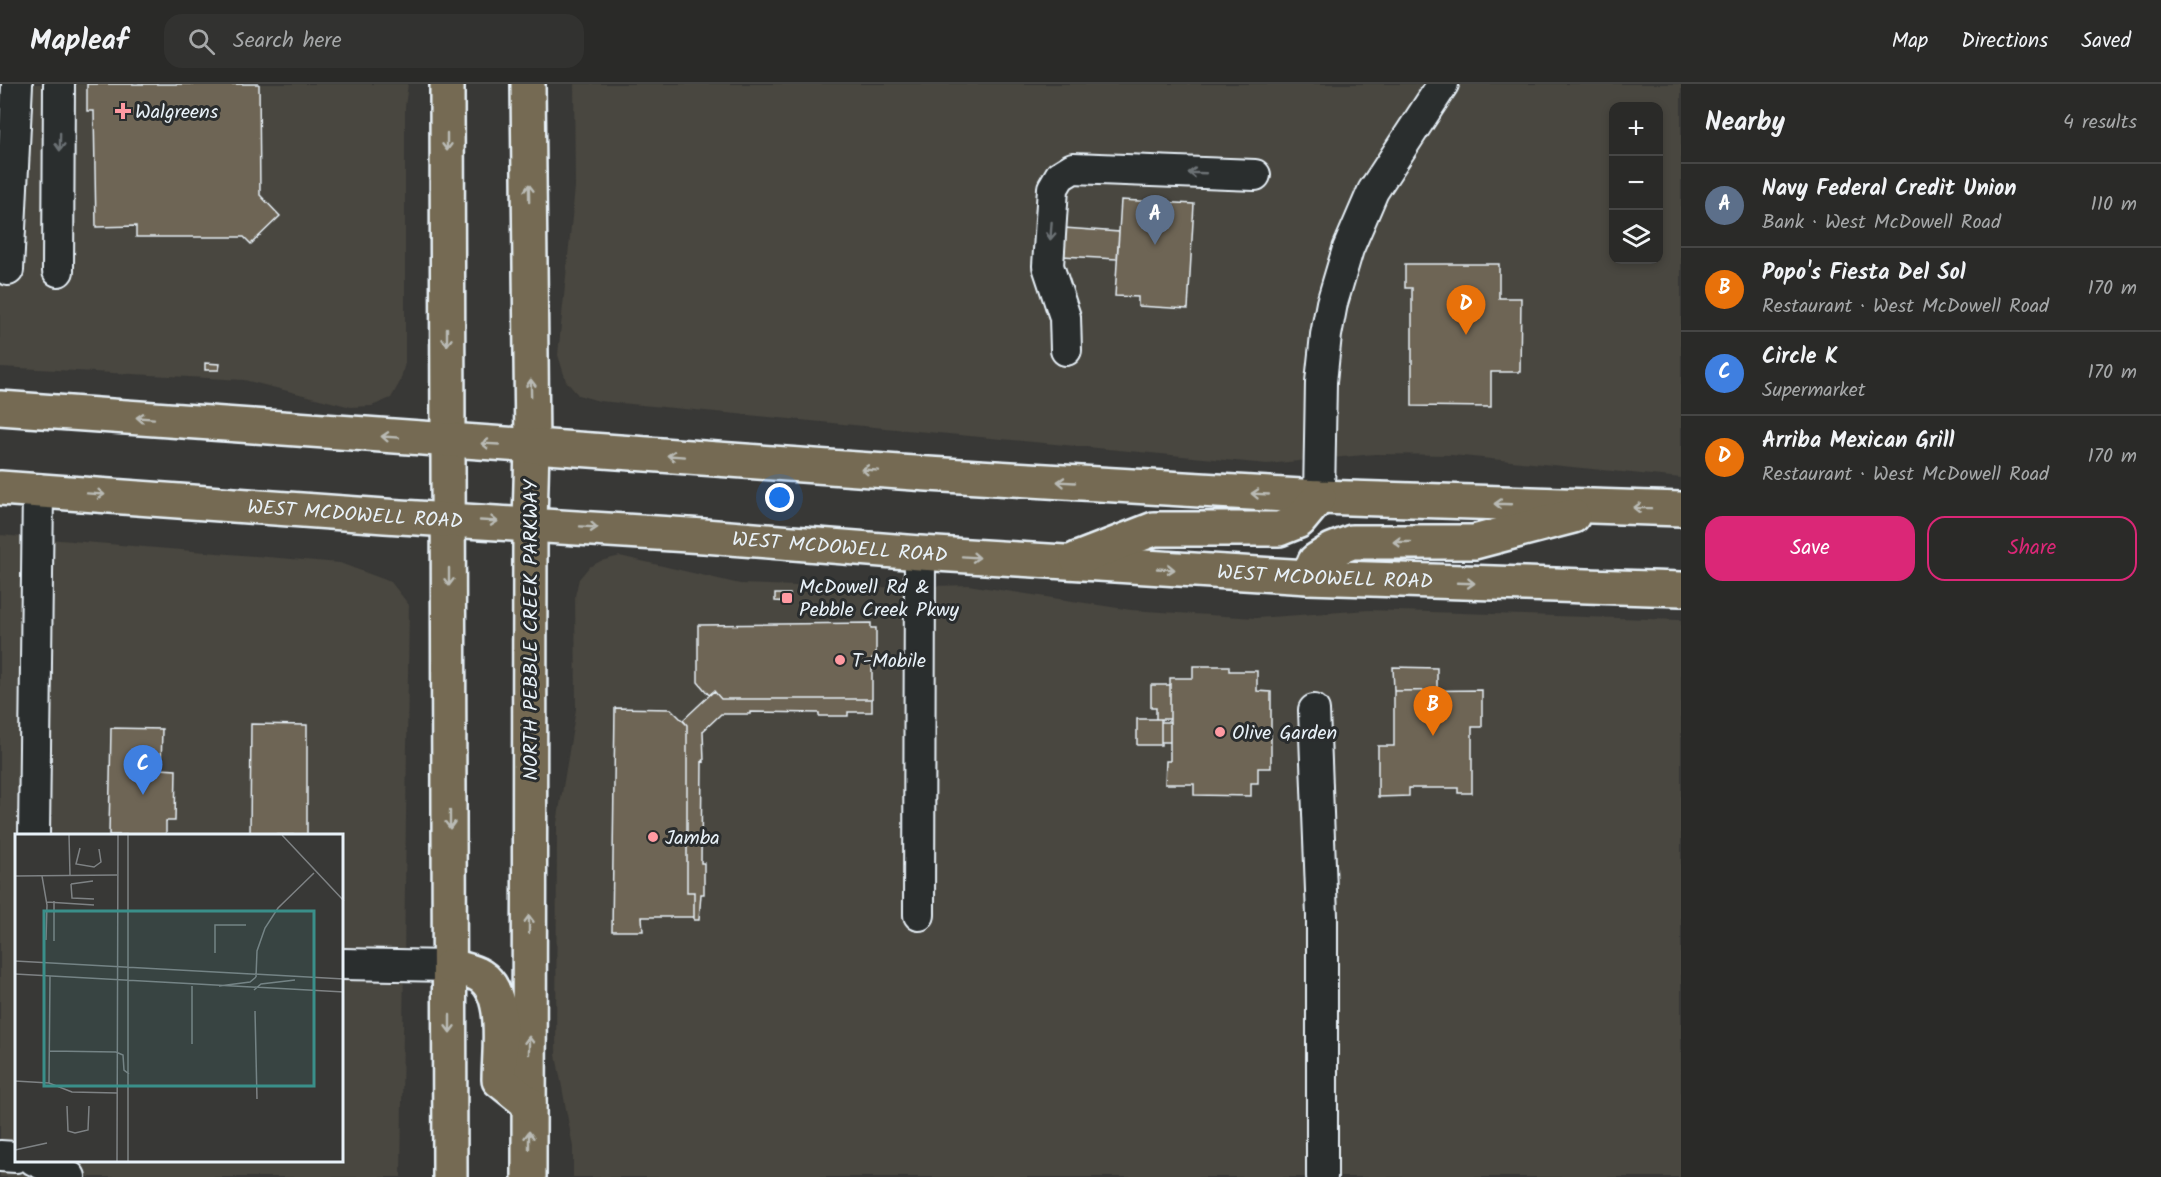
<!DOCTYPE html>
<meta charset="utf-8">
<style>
body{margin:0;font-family:Kalam,sans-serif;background:#323230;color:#f1f3f6}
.controls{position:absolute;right:18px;top:18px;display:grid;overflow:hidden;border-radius:12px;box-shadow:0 3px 9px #0003}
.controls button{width:54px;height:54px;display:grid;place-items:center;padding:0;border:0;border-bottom:2px solid #464645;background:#2a2a28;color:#f1f3f6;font:30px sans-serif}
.you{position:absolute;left:780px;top:414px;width:21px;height:21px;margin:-15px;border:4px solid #fff;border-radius:50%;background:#1a73e8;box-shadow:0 0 0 9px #1a73e833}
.badge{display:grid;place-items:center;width:39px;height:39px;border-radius:50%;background:#db2777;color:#fff;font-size:20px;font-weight:700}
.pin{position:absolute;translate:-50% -50px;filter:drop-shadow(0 2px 3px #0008)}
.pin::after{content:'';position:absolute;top:32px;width:21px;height:18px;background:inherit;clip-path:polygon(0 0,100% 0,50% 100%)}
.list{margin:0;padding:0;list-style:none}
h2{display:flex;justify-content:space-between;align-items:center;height:78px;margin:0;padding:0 24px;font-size:26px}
h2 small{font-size:20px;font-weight:400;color:#a5a7a8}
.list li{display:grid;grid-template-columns:39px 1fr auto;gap:18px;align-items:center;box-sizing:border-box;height:84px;padding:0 24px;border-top:2px solid #464645}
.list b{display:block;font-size:22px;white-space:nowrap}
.list p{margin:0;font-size:20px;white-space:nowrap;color:#a5a7a8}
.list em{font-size:20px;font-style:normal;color:#a5a7a8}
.actions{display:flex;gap:12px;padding:18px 24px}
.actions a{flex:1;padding:14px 0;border:2px solid #db2777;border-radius:18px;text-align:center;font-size:21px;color:#db2777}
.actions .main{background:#db2777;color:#fff}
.icon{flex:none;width:33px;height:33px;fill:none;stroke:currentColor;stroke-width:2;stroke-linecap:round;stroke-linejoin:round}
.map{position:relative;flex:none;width:1681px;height:1093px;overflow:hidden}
header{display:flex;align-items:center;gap:36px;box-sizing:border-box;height:84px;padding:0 30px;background:#2a2a28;border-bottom:2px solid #464645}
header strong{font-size:28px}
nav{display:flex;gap:33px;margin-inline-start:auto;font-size:21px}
.search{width:420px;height:54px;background:#323230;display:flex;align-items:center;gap:15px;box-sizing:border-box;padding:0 21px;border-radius:18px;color:#a5a7a8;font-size:22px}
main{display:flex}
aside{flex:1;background:#2a2a28}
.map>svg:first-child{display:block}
</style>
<header>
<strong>Mapleaf</strong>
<div class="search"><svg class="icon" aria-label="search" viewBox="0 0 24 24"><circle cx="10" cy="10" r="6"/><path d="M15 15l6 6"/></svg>Search here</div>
<nav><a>Map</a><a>Directions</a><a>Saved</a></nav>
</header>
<main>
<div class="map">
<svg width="1681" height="1093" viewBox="0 0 1681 1093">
<rect width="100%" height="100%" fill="#383836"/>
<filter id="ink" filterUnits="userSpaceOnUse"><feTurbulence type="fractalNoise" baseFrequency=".0167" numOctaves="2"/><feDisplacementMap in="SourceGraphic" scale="12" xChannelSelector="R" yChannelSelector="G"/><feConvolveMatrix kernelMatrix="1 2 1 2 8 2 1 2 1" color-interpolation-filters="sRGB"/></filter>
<g filter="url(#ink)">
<path fill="#48463f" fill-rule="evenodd" d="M0,0H408L405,23V279L400,298L391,314L372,322L351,323L244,296L0,283Z
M574,0H1681V394L1452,371L1375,370L1267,380L599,317L578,311L566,297L558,271L575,103ZM1614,22H1658V176H1614Z
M0,451L340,479L391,498L409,521L401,1093H0ZM16,751H342V1076H16Z
M620,472L740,500L852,504L968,501L1131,526L1256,534L1368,526L1681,536V1093H573V1063L556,971L557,739L576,625L575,512L579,495L589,483L601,477Z"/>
<path fill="#6e6555" stroke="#e8f1f8" stroke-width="1.5" d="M87,0H259L260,111L280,132L251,160L244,153H136V142L96,143L94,27H87Z
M1121,116L1194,120L1188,225L1138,222V213L1115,212Z
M1064,144L1119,148L1117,175L1062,172Z
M1405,180H1499V214H1521L1520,288H1491V323L1412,322V204H1405Z
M205,279L220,280L219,286H205Z
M775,510H790V518L775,517Z
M871,539V544H876V576L872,574V615H721L714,607L709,611L698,598V541Z
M1193,582H1229V587H1257V607L1271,608V684H1258V699H1251V712L1194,711V700H1165L1166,677H1170V594H1193Z
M1393,583L1437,584V607H1394Z
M1151,601H1170V635H1156V624H1151Z
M1482,606V643H1472V709H1458V704H1409V712L1378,713V662H1394V607Z
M714,607L721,615H872V628H848V632H819V629L750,628V630H721L703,647L704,678L702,677L701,779H704V810H701L699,836H694V808H687V641L683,636Z
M615,624L671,625L687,641V808H694V833H642L643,847H612Z
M1137,635H1161V661H1137Z
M1161,638H1170V658H1161Z
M251,640L307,641V751H250Z
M111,644L162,645L161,685L176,686L175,737H166V751H109Z"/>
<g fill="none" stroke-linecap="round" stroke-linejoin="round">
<defs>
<path id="minor" d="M8,186L17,0
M58,187L59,0
M1066,266L1065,233L1048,182L1053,104L1060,92L1073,84L1255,91
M1319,413L1321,298L1326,251L1332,219L1348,165L1373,107L1443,0
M1314,626L1322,832V1093
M34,751L38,405
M919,831L920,469
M342,880L450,882
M0,1072L16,1073
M34,1076L70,1093"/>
<g id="major">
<path d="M447,0L450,1093"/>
<path d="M528,0L532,362L530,439L529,1093"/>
<path d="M0,324L928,390L1319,413L1681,425"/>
<path id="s1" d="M0,404L385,432L704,452L920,469L1308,493L1681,505"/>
<path d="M1077,475L1154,445H1279L1299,437L1319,413"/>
<path d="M1308,493L1315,477L1332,466L1352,458H1474L1573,432"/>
<path d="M450,882C458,884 469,886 477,890C509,905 499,966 499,996L529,1020"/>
</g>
</defs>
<use href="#minor" stroke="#e8f1f8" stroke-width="34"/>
<use href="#major" stroke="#e8f1f8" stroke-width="38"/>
<use href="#minor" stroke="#2a2d2e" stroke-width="30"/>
<use href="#major" stroke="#746b52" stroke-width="33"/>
</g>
<defs><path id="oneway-shaft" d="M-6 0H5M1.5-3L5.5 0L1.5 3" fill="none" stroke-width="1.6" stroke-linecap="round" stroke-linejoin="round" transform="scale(1.5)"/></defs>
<g stroke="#6c7275">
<use href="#oneway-shaft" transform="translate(60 58) rotate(91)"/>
<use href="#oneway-shaft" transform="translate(1197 89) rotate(-178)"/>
<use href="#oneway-shaft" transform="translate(1051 147) rotate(94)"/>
</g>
<g stroke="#babbb6">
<use href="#oneway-shaft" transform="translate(447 58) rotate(90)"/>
<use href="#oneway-shaft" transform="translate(529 109) rotate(-91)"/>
<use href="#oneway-shaft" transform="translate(447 253) rotate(90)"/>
<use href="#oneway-shaft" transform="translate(531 304) rotate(-91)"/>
<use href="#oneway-shaft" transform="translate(145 334) rotate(-176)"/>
<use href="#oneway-shaft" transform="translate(390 353) rotate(-176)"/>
<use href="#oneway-shaft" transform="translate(490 360) rotate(-177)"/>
<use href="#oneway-shaft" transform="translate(676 372) rotate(-176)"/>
<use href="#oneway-shaft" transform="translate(870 386) rotate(-176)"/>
<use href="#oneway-shaft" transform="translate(1066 398) rotate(-177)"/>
<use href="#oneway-shaft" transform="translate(96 410) rotate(4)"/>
<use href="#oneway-shaft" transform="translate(1260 410) rotate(-177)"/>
<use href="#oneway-shaft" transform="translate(1503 420) rotate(-178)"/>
<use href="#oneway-shaft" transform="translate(1642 424) rotate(-179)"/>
<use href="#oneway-shaft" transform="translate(489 437) rotate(3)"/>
<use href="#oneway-shaft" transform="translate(589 443) rotate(4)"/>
<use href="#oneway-shaft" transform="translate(1402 458) rotate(180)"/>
<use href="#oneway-shaft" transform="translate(971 473) rotate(4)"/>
<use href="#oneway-shaft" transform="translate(1166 485) rotate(3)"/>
<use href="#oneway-shaft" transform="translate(449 493) rotate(90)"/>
<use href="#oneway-shaft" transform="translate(1466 499) rotate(2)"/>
<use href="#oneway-shaft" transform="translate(450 736) rotate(90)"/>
<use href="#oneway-shaft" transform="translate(529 840) rotate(-90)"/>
<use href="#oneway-shaft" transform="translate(450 940) rotate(90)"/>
<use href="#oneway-shaft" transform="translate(529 961) rotate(-90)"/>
<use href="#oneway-shaft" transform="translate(529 1056) rotate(-90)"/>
</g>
</g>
<g fill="#ff9aa2" stroke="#2a2d2e" stroke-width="2">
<path d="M120 18h6v6h6v6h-6v6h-6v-6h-6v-6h6z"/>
<rect x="781" y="508" width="12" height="12" rx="3"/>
<circle cx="840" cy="576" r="6"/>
<circle cx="1220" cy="648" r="6"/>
<circle cx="653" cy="753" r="6"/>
</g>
<g text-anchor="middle" stroke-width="6" stroke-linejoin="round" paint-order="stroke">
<g font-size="20" fill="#e8f1f8" stroke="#2a2d2e" text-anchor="start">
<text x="135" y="34">Walgreens</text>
<text x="799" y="509">McDowell Rd &amp;<tspan x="799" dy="23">Pebble Creek Pkwy</tspan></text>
<text x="852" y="583">T-Mobile</text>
<text x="1232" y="655">Olive Garden</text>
<text x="665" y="760">Jamba</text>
</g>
<g font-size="20" fill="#e8f1f8" stroke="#2a2d2e">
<text dy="7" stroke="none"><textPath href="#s1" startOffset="356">WEST MCDOWELL ROAD</textPath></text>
<text dy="7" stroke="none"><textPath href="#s1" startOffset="842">WEST MCDOWELL ROAD</textPath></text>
<text dy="7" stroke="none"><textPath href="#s1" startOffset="1328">WEST MCDOWELL ROAD</textPath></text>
<text transform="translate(530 546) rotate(-90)" y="7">NORTH PEBBLE CREEK PARKWAY</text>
</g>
</g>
<g transform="translate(15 750)">
<rect width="328" height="328" fill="#383836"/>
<path fill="none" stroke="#7e8284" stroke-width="1.5" d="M54,1L55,41M113,1V328M267,1L329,67M65,14L61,30L79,33L86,28L84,15M0,42L102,41M27,42L32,71L31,106M56,50L57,64L79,65M56,50L78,47M32,68L79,71M39,107V67M200,119V91H231M0,127L329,145M0,140L329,158M241,143L242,117L250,94L263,74L299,39M204,152L235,148L241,143M239,156L246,150L280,146M240,177L242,265M177,210V152M35,217L101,218M101,218L108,221L109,236L114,240M0,247L34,249L57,258L102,259M34,249L35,142M52,272L53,297L60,299L73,296L74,272M0,316L32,309M102,328L103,1"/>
<path fill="#3a8f8a" fill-opacity="0.15" stroke="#3a8f8a" stroke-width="3" d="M29,77H299V252H29Z"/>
<rect width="328" height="328" fill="none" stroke="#e8f1f8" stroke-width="3"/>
</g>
</svg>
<div class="controls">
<button>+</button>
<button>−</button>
<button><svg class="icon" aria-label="layers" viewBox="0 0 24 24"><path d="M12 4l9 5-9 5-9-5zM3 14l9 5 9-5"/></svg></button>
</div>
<div class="you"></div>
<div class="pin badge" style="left:1155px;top:161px;background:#5c6f8a">A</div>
<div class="pin badge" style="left:1433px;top:652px;background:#e8710a">B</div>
<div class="pin badge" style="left:143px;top:711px;background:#3f7fe0">C</div>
<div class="pin badge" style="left:1466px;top:251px;background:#e8710a">D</div>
</div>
<aside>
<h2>Nearby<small>4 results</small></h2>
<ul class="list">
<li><span class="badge" style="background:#5c6f8a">A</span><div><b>Navy Federal Credit Union</b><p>Bank · West McDowell Road</p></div><em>110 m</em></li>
<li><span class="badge" style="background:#e8710a">B</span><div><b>Popo's Fiesta Del Sol</b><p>Restaurant · West McDowell Road</p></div><em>170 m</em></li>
<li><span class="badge" style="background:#3f7fe0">C</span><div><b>Circle K</b><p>Supermarket</p></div><em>170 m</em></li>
<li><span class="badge" style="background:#e8710a">D</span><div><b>Arriba Mexican Grill</b><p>Restaurant · West McDowell Road</p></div><em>170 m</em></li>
</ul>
<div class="actions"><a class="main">Save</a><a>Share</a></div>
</aside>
</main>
